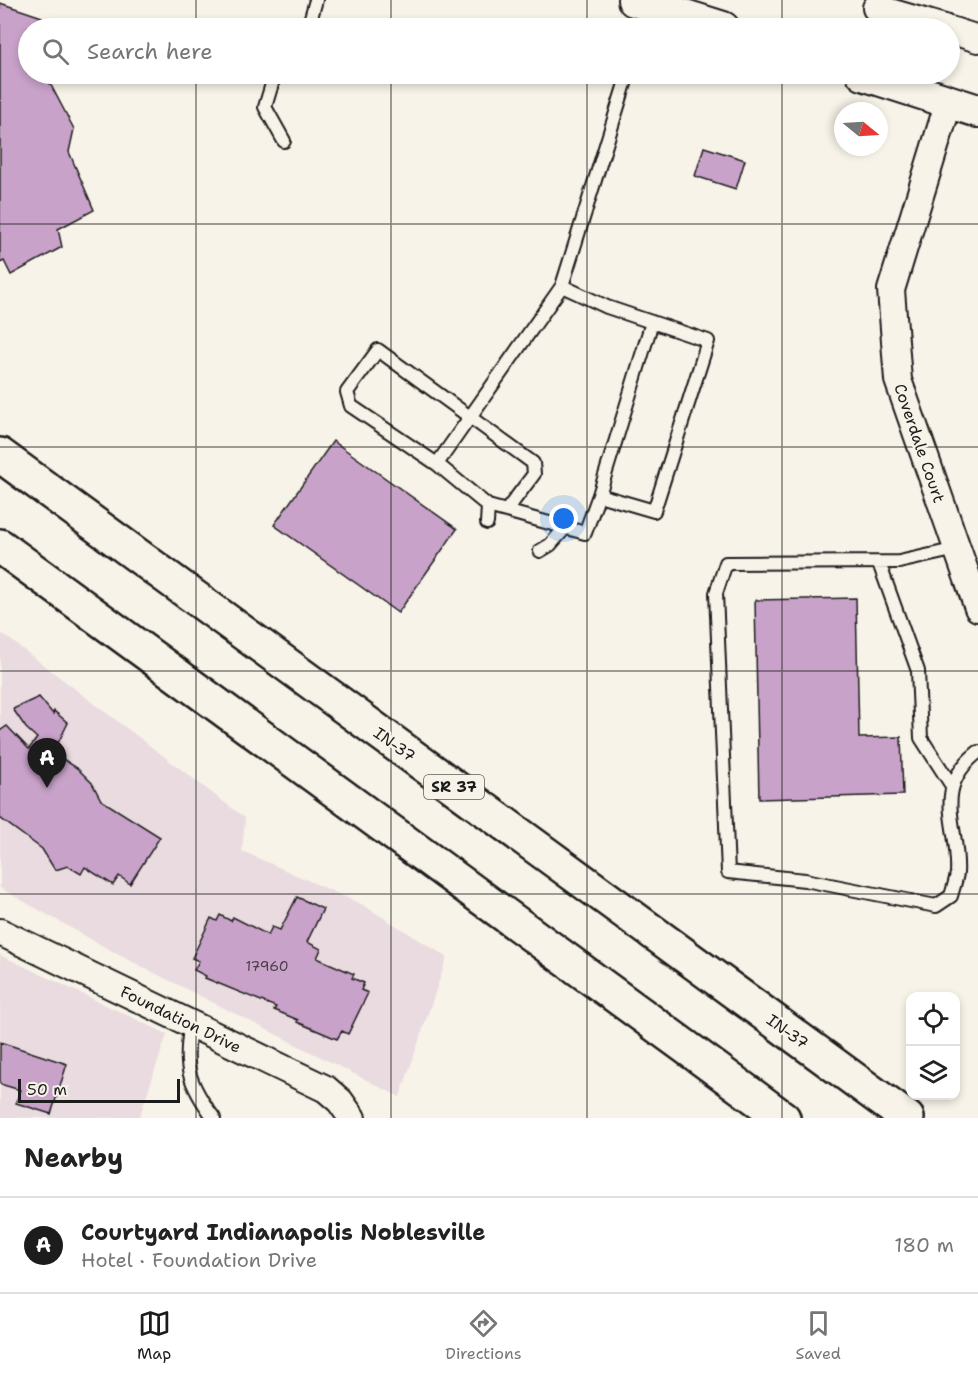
<!DOCTYPE html>
<meta charset="utf-8">
<style>
body{margin:0;font-family:"Shantell Sans",sans-serif;background:#f2f2f2;color:#222}
.controls{position:absolute;right:18px;bottom:18px;display:grid;overflow:hidden;border-radius:12px;box-shadow:0 3px 9px #0003}
.controls button{width:54px;height:54px;display:grid;place-items:center;padding:0;border:0;border-bottom:2px solid #e0e0e0;background:#fff;color:#222;font:30px sans-serif}
.compass{position:absolute;left:834px;top:102px;width:54px;height:54px;border-radius:50%;background:#fff;box-shadow:0 3px 9px #0003;rotate:108deg}
.scale{position:absolute;left:18px;bottom:15px;width:162px;box-sizing:border-box;padding-left:6px;border:3px solid #1c1c1c;border-top:0;font-size:16px;line-height:21px;white-space:nowrap;color:#1c1c1c;-webkit-text-stroke:4px #f7f3e8;paint-order:stroke}
.you{position:absolute;left:564px;top:519px;width:21px;height:21px;margin:-15px;border:4px solid #fff;border-radius:50%;background:#1a73e8;box-shadow:0 0 0 9px #1a73e833}
.badge{display:grid;place-items:center;width:39px;height:39px;border-radius:50%;background:#1c1c1c;color:#fff;font-size:20px;font-weight:700}
.pin{position:absolute;translate:-50% -50px;filter:drop-shadow(0 2px 3px #0008)}
.pin::after{content:'';position:absolute;top:32px;width:21px;height:18px;background:inherit;clip-path:polygon(0 0,100% 0,50% 100%)}
.list{margin:0;padding:0;list-style:none}
h2{display:flex;justify-content:space-between;align-items:center;height:78px;margin:0;padding:0 24px;font-size:26px}
h2 small{font-size:20px;font-weight:400;color:#767676}
.list li{display:grid;grid-template-columns:39px 1fr auto;gap:18px;align-items:center;box-sizing:border-box;height:96px;padding:0 24px;border-top:2px solid #e0e0e0}
.list b{display:block;font-size:22px;white-space:nowrap}
.list p{margin:0;font-size:20px;white-space:nowrap;color:#767676}
.list em{font-size:20px;font-style:normal;color:#767676}
.icon{flex:none;width:33px;height:33px;fill:none;stroke:currentColor;stroke-width:2;stroke-linecap:round;stroke-linejoin:round}
.map{position:relative;flex:none;width:978px;height:1118px;overflow:hidden}
.search{position:absolute;background:#fff;box-shadow:0 3px 9px #0003;left:18px;right:18px;top:18px;height:66px;display:flex;align-items:center;gap:15px;box-sizing:border-box;padding:0 21px;border-radius:33px;color:#767676;font-size:22px}
.sheet{height:174px;background:#fff}
nav{display:flex;justify-content:space-around;align-items:center;box-sizing:border-box;height:84px;border-top:2px solid #e0e0e0;background:#fff;font-size:16px;color:#767676}
nav a{display:grid;justify-items:center;gap:3px}
nav .on{color:#1c1c1c}
.map>svg:first-child{display:block}
</style>
<div class="map">
<svg width="978" height="1118" viewBox="0 0 978 1118">
<rect width="100%" height="100%" fill="#f7f3e8"/>
<filter id="ink" filterUnits="userSpaceOnUse"><feTurbulence type="fractalNoise" baseFrequency=".0167" numOctaves="2"/><feDisplacementMap in="SourceGraphic" scale="12" xChannelSelector="R" yChannelSelector="G"/><feConvolveMatrix kernelMatrix="1 2 1 2 8 2 1 2 1" color-interpolation-filters="sRGB"/></filter>
<g filter="url(#ink)">
<path fill="#e9dbdf" d="M0,632L245,818L242,851L361,904L447,957L400,1097L119,955L0,888Z
M0,955L167,1034L139,1118H0Z"/>
<path fill="#c9a2ca" stroke="#1c1c1c" stroke-width="1.5" d="M0,3L42,17L39,28H28V74H45L74,129L69,152L94,210L58,229L62,247L11,275L4,261L0,263Z
M704,147L745,160L736,189L695,176Z
M333,441L457,529L398,613L274,525Z
M856,598L859,738L901,737L903,795L759,799L755,600Z
M39,697L53,714L54,711L68,723L55,749L49,746L47,749L77,768L92,783L101,800L160,837L130,884L119,876L113,885L85,867L81,874L68,866L55,870L42,849L0,818V731L7,726L29,749L37,738L26,728L13,709Z
M297,897L323,909L307,942L321,949L317,958L354,974L352,978L364,983L361,990L368,993L348,1034L342,1031L337,1039L297,1022L298,1020L274,1010L276,1007L205,978L206,976L194,970L199,961L192,958L211,918L217,921L220,915L231,921L233,917L268,935L272,927L280,930Z
M0,1042L67,1064L51,1114L16,1103L20,1090L0,1084Z"/>
<g fill="none" stroke-linecap="round" stroke-linejoin="round">
<defs>
<path id="service" d="M308,28L316,0
M642,28L649,6
M275,74L265,107L284,141
M562,286L607,307L708,341L654,511L599,495L652,322
M437,464L351,406L347,392L378,350L533,463L534,474L506,511
M599,495L585,533L488,506L437,464L562,286L628,74
M487,523L488,506
M957,549L899,562L726,563L716,593L728,872L805,880L936,906L951,896C953,889 956,880 957,873C960,826 930,790 978,752
M540,551L550,545L565,528
M879,563L918,671L921,738L952,786
M191,1023C183,1067 188,1083 214,1118"/>
<path id="minor" d="M876,8L944,28
M950,30L978,39
M949,101L891,290L898,380L978,608
M0,932L326,1089L340,1101L352,1118"/>
<path id="tertiary" d="M634,0L723,28
M863,74L978,111"/>
<path id="trunk" d="M0,455L907,1118
M0,546L783,1118"/>
</defs>
<use href="#service" stroke="#1c1c1c" stroke-width="16"/>
<use href="#minor" stroke="#1c1c1c" stroke-width="30"/>
<use href="#tertiary" stroke="#1c1c1c" stroke-width="36"/>
<use href="#trunk" stroke="#1c1c1c" stroke-width="38"/>
<use href="#service" stroke="#f7f3e8" stroke-width="12"/>
<use href="#minor" stroke="#f7f3e8" stroke-width="26"/>
<use href="#tertiary" stroke="#f7f3e8" stroke-width="32"/>
<use href="#trunk" stroke="#f7f3e8" stroke-width="33"/>
</g>
</g>
<path fill="none" stroke="#1c1c1c" stroke-width="1.5" stroke-opacity="0.55" d="M196,0V28M391,0V28M587,0V28M782,0V28M196,74V1118M391,74V1118M587,74V1118M782,74V1118M0,224H978M0,447H978M0,671H978M0,894H978"/>
<g text-anchor="middle" stroke-width="5" stroke-linejoin="round" paint-order="stroke">
<g font-size="14" fill="#473e48">
<text x="267" y="971">17960</text>
</g>
<rect fill="#f7f3e8" stroke="#5e5c59" stroke-width="1.5" x="424" y="775" width="60" height="24" rx="4.5"/>
<g font-size="15" font-weight="bold" fill="#1c1c1c">
<text x="454" y="792">SR 37</text>
</g>
<g font-size="16" fill="#1c1c1c" stroke="#f7f3e8">
<text transform="translate(920 443) rotate(71)" y="6">Coverdale Court</text>
<text transform="translate(395 744) rotate(36)" y="6">IN-37</text>
<text transform="translate(181 1019) rotate(26)" y="6">Foundation Drive</text>
<text transform="translate(788 1031) rotate(36)" y="6">IN-37</text>
</g>
</g>
</svg>
<div class="controls">
<button><svg class="icon" aria-label="locate" viewBox="0 0 24 24"><circle cx="12" cy="12" r="6"/><path d="M12 2v4M12 18v4M2 12h4M18 12h4"/></svg></button>
<button><svg class="icon" aria-label="layers" viewBox="0 0 24 24"><path d="M12 4l9 5-9 5-9-5zM3 14l9 5 9-5"/></svg></button>
</div>
<svg class="compass" viewBox="-18 -18 36 36"><path d="M0-13l5 13h-10z" fill="#e53935"/><path d="M0 13l5-13h-10z" fill="#767676"/></svg>
<div class="scale">50 m</div>
<div class="you"></div>
<div class="pin badge" style="left:47px;top:788px">A</div>
<div class="search"><svg class="icon" aria-label="search" viewBox="0 0 24 24"><circle cx="10" cy="10" r="6"/><path d="M15 15l6 6"/></svg>Search here</div>
</div>
<section class="sheet">
<h2>Nearby<small></small></h2>
<ul class="list">
<li><span class="badge">A</span><div><b>Courtyard Indianapolis Noblesville</b><p>Hotel · Foundation Drive</p></div><em>180 m</em></li>
</ul>
</section>
<nav>
<a class="on"><svg class="icon" aria-label="map" viewBox="0 0 24 24"><path d="M3 6l6-2 6 2 6-2v14l-6 2-6-2-6 2zM9 4v14M15 6v14"/></svg>Map</a>
<a><svg class="icon" aria-label="directions" viewBox="0 0 24 24"><path d="M12 3l9 9-9 9-9-9zM9 14v-3h6M13 9l2 2-2 2"/></svg>Directions</a>
<a><svg class="icon" aria-label="saved" viewBox="0 0 24 24"><path d="M7 4h10v16l-5-4-5 4z"/></svg>Saved</a>
</nav>
